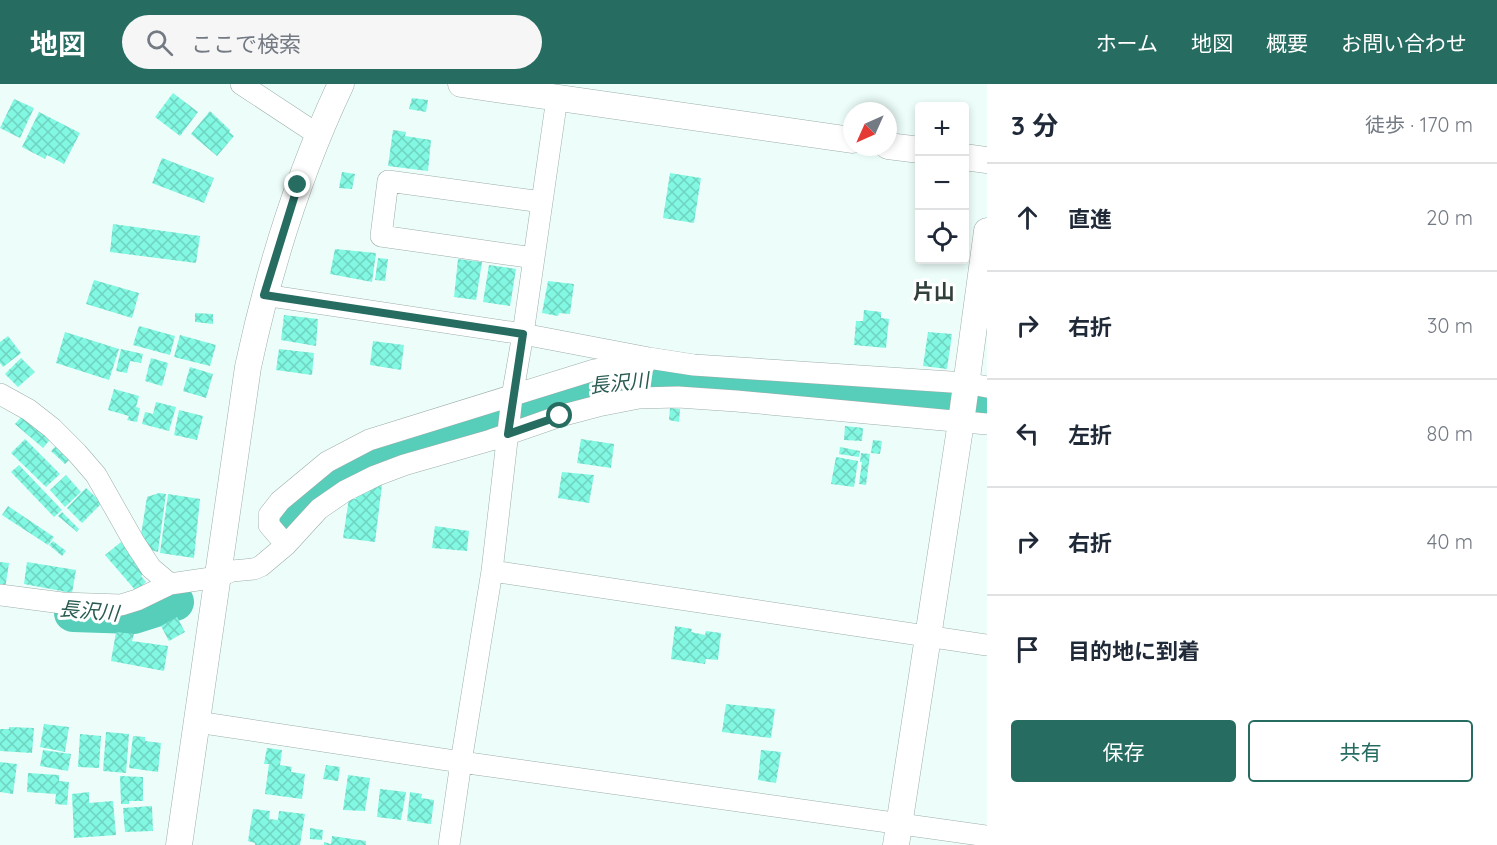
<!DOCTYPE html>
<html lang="ja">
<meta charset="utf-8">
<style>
body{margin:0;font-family:Quicksand,"Noto Sans JP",sans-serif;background:#f6f6f7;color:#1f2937}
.controls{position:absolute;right:18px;top:18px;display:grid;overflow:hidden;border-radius:6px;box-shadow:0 3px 9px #0003}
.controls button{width:54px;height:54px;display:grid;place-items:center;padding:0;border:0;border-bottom:2px solid #e0e1e3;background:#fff;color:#1f2937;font:30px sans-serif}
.compass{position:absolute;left:843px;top:18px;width:54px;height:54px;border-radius:50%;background:#fff;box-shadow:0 3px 9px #0003;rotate:225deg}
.stop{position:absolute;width:18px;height:18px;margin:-14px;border:4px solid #266c61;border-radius:50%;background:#fff}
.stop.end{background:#266c61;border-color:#fff;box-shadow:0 2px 6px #0008}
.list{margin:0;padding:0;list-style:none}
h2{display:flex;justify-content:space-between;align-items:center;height:78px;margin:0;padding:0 24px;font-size:26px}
h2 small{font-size:20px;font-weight:400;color:#747a83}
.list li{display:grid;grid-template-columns:39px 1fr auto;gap:18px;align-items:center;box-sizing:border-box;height:108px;padding:0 24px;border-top:2px solid #e0e1e3}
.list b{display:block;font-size:22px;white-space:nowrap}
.list em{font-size:20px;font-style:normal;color:#747a83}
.actions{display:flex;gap:12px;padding:18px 24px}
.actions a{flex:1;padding:14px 0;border:2px solid #266c61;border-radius:6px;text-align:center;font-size:21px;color:#266c61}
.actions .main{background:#266c61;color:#fff}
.icon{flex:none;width:33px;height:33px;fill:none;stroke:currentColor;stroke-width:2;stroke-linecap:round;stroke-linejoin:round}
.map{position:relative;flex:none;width:987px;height:761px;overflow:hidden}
header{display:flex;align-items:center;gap:36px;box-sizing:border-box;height:84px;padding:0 30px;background:#266c61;color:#fff}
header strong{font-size:28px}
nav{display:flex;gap:33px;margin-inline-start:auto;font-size:21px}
.search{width:420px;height:54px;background:#f6f6f7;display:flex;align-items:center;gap:15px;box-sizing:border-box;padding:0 21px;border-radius:33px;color:#747a83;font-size:22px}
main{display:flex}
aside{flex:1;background:#fff}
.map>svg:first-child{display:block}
</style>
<header>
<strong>地図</strong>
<div class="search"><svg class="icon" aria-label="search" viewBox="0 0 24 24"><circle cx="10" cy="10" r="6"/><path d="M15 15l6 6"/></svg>ここで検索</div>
<nav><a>ホーム</a><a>地図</a><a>概要</a><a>お問い合わせ</a></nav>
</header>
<main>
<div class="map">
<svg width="987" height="761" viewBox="0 0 987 761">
<defs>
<pattern id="building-cross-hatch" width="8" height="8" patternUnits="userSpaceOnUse" patternTransform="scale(1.5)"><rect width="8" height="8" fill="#82f8e2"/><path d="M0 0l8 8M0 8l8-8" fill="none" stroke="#6fd3c1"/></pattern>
</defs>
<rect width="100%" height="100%" fill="#edfefa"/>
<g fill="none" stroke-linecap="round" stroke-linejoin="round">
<path stroke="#56ceba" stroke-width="38" d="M282,433L310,407L354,379L398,359L533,320L583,302L629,295L676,294L987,319
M73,529L134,531L175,518"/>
</g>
<path fill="url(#building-cross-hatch)" d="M173,9L198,28L180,52L155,33Z
M412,14L428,16L426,28L409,25Z
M14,15L34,24L20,54L0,44Z
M210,27L230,46L229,48L234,52L217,72L191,50Z
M39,28L80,49L64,80L47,71L45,75L22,63Z
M393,46L406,48L405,52L431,56L428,87L388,82Z
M162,74L214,94L204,119L152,99Z
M342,88L355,90L352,105L339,104Z
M670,89L701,94L694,139L663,134Z
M113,140L200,152L196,179L110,168Z
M335,165L376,169L372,198L330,190Z
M378,174L388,175L385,197L375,196Z
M458,175L482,178L476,216L454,213Z
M489,181L516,185L510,222L483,218Z
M94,196L139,209L132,234L86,220Z
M548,197L574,200L570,230L559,229L558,232L542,229Z
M864,226L881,228V234L889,235L886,264L854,261L856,237H863Z
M195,229L213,230V240L195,238Z
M284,231L318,235L316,262L281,256Z
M139,242L175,252L170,271L133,261Z
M65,248L119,265L109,296L56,279Z
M928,248L952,250L947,285L923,282Z
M180,251L216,261L210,282L174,273Z
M8,252L21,269L3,283L0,279V258Z
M373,257L404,261L401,286L370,281Z
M121,265L143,270L141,279L130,277L127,289L116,287Z
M279,265L314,269L312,291L276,286Z
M21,274L35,288L18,303L5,290Z
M151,274L168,279L162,302L145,297Z
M190,283L213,290L206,314L183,307Z
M114,305L139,312L136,323L140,324L137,338L127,336L129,332L108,326Z
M156,318L176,323L169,347L142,340L145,328L153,330Z
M670,324L680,325L679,338L669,336Z
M179,326L203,332L197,356L174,351Z
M22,332L53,352L43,364L15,340Z
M845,342L863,344L862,357L844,356Z
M25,355L60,390L46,403L11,369Z
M581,355L614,360L611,384L577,379Z
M873,356L882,357L880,370L871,369Z
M60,358L74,371L65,380L51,367Z
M840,363L860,367L859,373L839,370Z
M861,369L870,370L866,401L859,400L862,378H860Z
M836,373L858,377L854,403L831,400Z
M19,381L62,426L54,433L11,388Z
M562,388L594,391L589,419L558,414Z
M66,391L81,408L65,423L50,406Z
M374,400L382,401L375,458L343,454L349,414L356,415V409Z
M86,404L102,419L82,439L67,424Z
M159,409L166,410L158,468L151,466L141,451L147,413Z
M168,410L200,415L194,474L160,469Z
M8,422L54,453L48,461L2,431Z
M62,428L79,445L77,448L58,432Z
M435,442L469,447L467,467L432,464Z
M53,457L66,467L62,472L49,461Z
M121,458L146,488L141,492L146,498L136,507L105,471Z
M0,478L9,479L5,505L0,504Z
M27,478L76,486L72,509L24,500Z
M177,533L185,548L169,557L161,542Z
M675,542L692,545L691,548L705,551L706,547L721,549L718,576L706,575L705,580L671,575Z
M116,548L134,550L132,557L168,562L164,587L111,577Z
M726,620L775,625L771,654L722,648Z
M44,640L69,643L65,668L40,663Z
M9,643L34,644L32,669L0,667V645H9Z
M106,648L129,650L126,689L103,687Z
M80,650L101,652L99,684L78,683Z
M133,652L145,653V657L161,659L158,688L129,684Z
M267,664L282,666L280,681L292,683L291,688L305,690L302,715L265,710L269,680H264Z
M43,666L71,670L68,687L40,682Z
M761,666L781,668L776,699L758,696Z
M0,678L17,680L13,710L0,708Z
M326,681L340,683L338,697L323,695Z
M28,689L59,691V697L69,698L67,721L55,720L56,710L27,708Z
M348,691L370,694L365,727L343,726Z
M120,692L143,693V717H129V720H121Z
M380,705L406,708L401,736L377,733Z
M89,708V719L113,717L116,751L74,754L72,710Z
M410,708L422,710L421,714L434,716L431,740L407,737Z
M152,722L153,747L125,748L123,724Z
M253,725L270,727L269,735L278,736L279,727L305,730L300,761H255V759L248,757Z
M310,744L323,746L322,756L310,755Z
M332,752L366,757V761H324V758L331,760Z"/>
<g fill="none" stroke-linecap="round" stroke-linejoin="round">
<defs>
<path id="minor" d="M241,0L317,50
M534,174L381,152L388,97L542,118
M264,211L523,250L649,274L694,281L966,299L987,303
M0,310L29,326L52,344L77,369L96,391L134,458L151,484L170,500
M286,461L269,441V431L280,417L327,378L369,356L594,286L645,280
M492,487L987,561
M0,511L62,519L121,521L137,516L170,500L218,493L232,487L254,485L261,482L286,461L319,425L345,407L375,392L404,381L491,356L560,332L598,322L639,314L678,313L736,317L987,340
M197,638L461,678L987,752
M449,761L461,678L492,487L512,313L523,250L557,14"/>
<path id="tertiary" d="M461,0L852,56
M888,62L920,66
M964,73L987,76
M179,761L248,283C269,185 298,91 341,0
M896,761L961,338L987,147"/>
</defs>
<use href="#minor" stroke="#9daeaa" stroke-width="22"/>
<use href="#tertiary" stroke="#9daeaa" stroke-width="27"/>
<use href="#minor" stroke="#fff" stroke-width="21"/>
<use href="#tertiary" stroke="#fff" stroke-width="26"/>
</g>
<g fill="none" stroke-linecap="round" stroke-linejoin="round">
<path stroke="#266c61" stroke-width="8" d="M298,101L264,211L523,250L508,350L560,332"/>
</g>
<g text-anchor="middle" stroke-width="6" stroke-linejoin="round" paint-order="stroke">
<g font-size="20" font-style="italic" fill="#295b52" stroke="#fff">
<text transform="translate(619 299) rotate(-6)" y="7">長沢川</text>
<text transform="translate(89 527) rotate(5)" y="7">長沢川</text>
</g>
<g font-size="21" font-weight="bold" fill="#32403d" stroke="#fff">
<text x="934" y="215">片山</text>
</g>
</g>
</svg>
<div class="controls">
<button>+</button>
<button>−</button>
<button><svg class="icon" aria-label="locate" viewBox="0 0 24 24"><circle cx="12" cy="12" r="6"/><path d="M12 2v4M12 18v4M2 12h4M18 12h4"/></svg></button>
</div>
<svg class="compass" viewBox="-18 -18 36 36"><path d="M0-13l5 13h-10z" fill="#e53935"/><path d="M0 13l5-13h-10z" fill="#747a83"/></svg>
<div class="stop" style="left:560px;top:332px"></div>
<div class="stop end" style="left:298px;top:101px"></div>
</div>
<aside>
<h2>3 分<small>徒歩 · 170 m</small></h2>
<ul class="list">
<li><svg class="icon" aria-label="ahead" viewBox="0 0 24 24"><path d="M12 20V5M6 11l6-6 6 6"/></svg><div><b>直進</b></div><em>20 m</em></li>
<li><svg class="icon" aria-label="right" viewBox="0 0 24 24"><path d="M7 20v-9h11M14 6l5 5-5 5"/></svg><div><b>右折</b></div><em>30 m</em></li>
<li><svg class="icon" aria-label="left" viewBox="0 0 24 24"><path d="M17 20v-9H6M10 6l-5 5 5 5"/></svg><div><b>左折</b></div><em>80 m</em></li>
<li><svg class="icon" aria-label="right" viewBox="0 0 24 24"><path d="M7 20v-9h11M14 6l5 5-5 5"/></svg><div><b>右折</b></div><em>40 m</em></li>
<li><svg class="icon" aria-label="arrive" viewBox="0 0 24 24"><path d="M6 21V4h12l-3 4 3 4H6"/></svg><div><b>目的地に到着</b></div></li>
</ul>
<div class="actions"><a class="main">保存</a><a>共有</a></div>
</aside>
</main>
